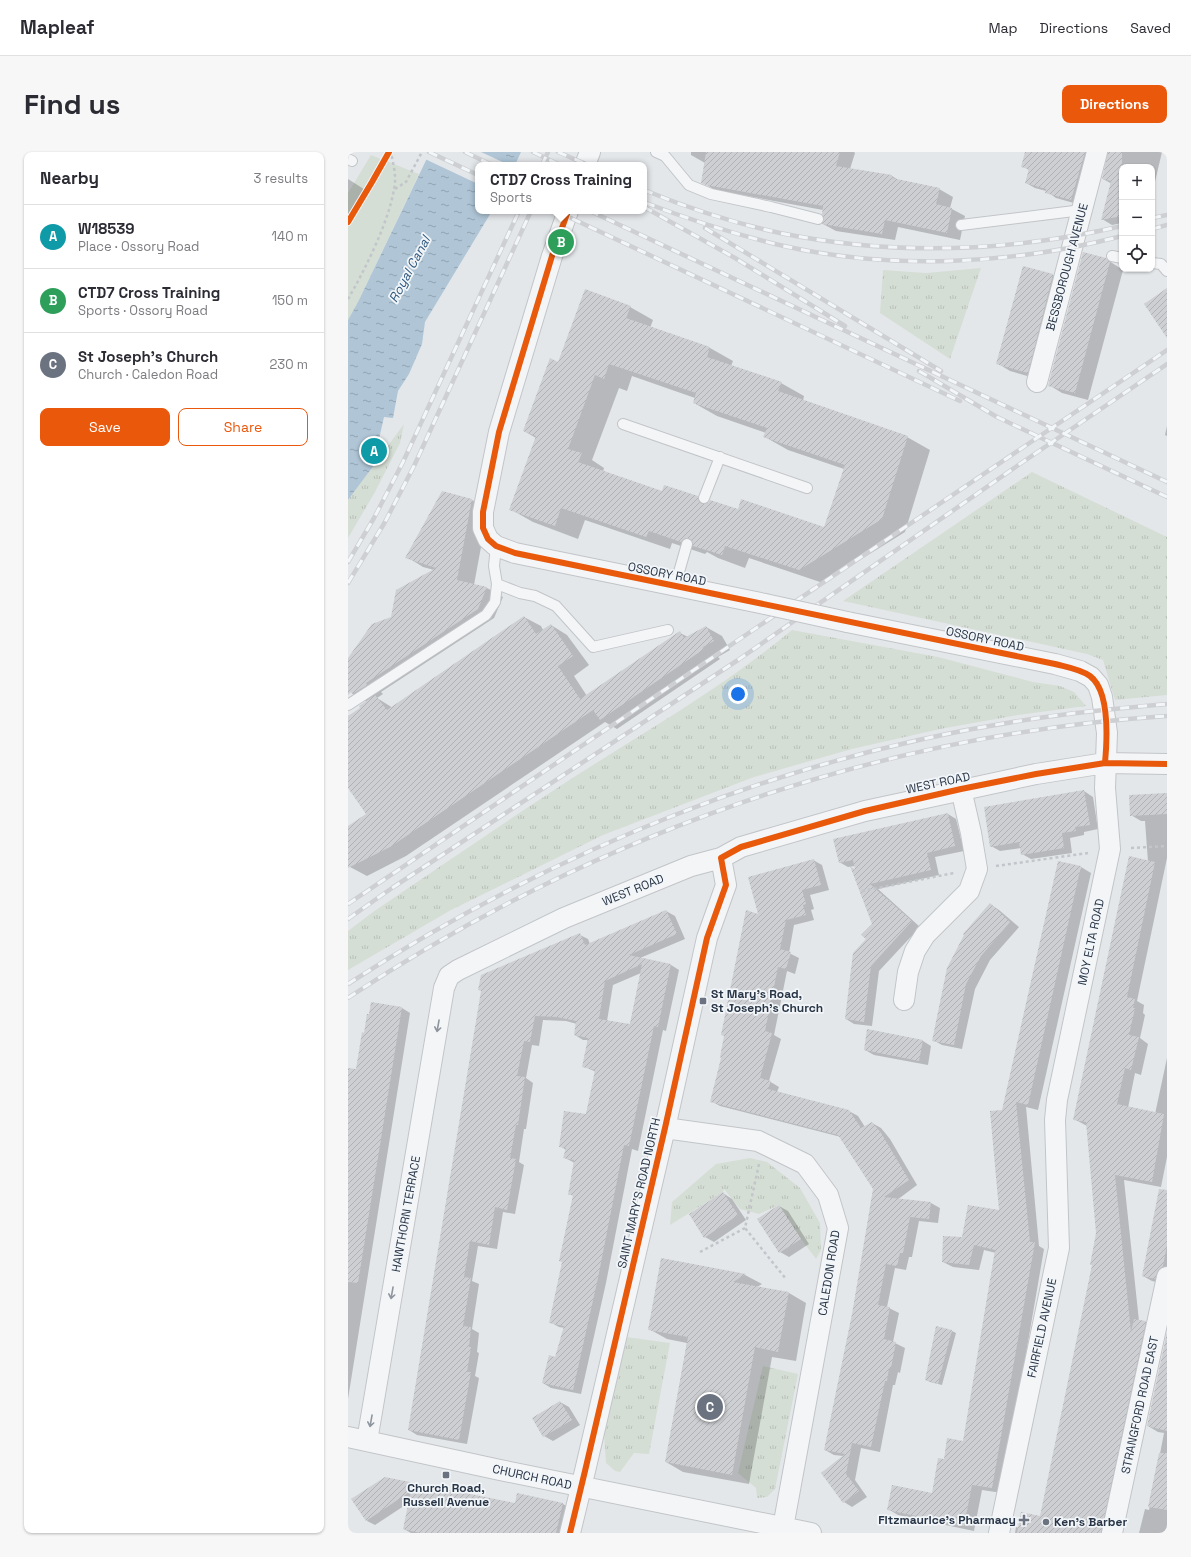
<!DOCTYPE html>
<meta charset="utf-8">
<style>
body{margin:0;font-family:"Space Grotesk",sans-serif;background:#f7f7f7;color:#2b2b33}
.controls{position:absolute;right:12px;top:12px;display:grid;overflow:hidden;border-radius:8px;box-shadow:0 1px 3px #0004}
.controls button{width:36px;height:36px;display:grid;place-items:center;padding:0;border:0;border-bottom:1px solid #e1e1e2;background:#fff;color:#2b2b33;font:20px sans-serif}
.you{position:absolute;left:390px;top:542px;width:14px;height:14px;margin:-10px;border:3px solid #fff;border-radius:50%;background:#1a73e8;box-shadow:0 0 0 6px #1a73e833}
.badge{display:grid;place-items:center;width:26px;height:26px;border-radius:50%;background:#ea580c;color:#fff;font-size:13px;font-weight:700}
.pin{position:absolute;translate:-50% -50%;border:2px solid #fff;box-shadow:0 1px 4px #0006}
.popup{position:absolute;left:127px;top:10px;width:172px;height:52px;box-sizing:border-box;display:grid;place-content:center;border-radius:8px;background:#fff;filter:drop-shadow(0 1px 3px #0005);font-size:13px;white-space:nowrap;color:#7c7c81}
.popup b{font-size:15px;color:#2b2b33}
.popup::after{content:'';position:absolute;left:50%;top:100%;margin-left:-8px;border:8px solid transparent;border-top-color:#fff}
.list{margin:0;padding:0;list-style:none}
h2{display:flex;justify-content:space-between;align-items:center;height:52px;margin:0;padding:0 16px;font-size:17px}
h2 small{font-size:13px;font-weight:400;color:#7c7c81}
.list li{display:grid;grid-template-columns:26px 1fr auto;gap:12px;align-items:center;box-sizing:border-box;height:64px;padding:0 16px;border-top:1px solid #e1e1e2}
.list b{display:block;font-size:15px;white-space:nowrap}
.list p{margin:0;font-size:13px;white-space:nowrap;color:#7c7c81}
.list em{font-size:13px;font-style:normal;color:#7c7c81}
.actions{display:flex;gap:8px;padding:12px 16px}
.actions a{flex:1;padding:9px 0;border:1px solid #ea580c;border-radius:8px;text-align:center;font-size:14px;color:#ea580c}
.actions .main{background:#ea580c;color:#fff}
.icon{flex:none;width:22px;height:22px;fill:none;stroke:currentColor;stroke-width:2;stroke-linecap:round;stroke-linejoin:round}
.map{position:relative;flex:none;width:819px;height:1381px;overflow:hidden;border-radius:8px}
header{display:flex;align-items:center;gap:24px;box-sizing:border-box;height:56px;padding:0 20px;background:#fff;border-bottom:1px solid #e1e1e2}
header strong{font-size:19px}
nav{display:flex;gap:22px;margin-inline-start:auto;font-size:14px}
.intro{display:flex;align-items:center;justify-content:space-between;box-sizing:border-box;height:96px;padding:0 24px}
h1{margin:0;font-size:28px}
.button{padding:10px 18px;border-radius:8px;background:#ea580c;color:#fff;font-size:14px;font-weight:700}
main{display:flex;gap:24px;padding:0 24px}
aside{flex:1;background:#fff;border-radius:8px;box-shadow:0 1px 3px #0004}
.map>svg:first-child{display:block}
</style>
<header>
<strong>Mapleaf</strong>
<nav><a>Map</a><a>Directions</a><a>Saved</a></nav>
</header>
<div class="intro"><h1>Find us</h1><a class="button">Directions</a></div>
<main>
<aside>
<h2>Nearby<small>3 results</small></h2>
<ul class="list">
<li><span class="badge" style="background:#0f9aa8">A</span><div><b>W18539</b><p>Place · Ossory Road</p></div><em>140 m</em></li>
<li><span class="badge" style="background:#2e9e5b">B</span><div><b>CTD7 Cross Training</b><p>Sports · Ossory Road</p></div><em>150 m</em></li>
<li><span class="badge" style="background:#6b7280">C</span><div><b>St Joseph's Church</b><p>Church · Caledon Road</p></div><em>230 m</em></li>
</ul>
<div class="actions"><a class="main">Save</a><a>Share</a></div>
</aside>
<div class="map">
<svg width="819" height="1381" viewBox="0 0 819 1381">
<defs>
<pattern id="grass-tufts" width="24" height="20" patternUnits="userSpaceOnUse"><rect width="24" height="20" fill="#d5ded5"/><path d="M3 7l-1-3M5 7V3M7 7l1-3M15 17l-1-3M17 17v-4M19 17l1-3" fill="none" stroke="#b7bfb8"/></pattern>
<pattern id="water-ripples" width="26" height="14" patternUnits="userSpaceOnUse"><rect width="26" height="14" fill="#b0c6d7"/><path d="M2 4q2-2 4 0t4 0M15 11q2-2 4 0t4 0" fill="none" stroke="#8fa2b0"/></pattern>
<pattern id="building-hatch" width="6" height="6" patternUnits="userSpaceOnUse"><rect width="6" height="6" fill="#cdcfd3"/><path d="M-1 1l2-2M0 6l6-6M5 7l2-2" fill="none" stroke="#b0b2b6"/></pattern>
</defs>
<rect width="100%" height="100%" fill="#e4e7ea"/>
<path fill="url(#grass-tufts)" d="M633,116L602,207L532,161L535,118L578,121Z
M56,272L52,291L27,340L0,386V348Z
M684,320L819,385V543L767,548L755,508L739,502L495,449Z
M444,478L590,505L685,530L712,534L726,540L738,554L670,563L592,577L504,597L406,625L255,683L103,758L0,818V779L25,760C92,715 158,669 226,625C300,578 377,534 444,478Z
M402,1006L419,1010L452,1036L472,1071L473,1098L468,1107L453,1087L431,1053L411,1062L392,1057L376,1037L375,1040L322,1073L324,1050L368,1012Z
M278,1185L322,1191L301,1302L286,1301L272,1320L267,1319L258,1311L256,1281Z
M415,1214L450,1222L427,1337L419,1345L409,1346L408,1336L390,1321Z"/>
<path fill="#d5ded5" d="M23,3L71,22L11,148L0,168V41Z"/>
<path fill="url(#water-ripples)" d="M82,0H173L167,13H130V59H144L77,170L74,192L61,222L50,239L45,266L36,265L31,287L38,297L0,348V168L11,148Z"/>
<path fill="#e4e7ea" d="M80,0H133L161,13H130V32L77,7Z"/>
<path fill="#0003" fill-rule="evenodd" d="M343,0H506L507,1L502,17L544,24L552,29L591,37L605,45L602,56L617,64L612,88L550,75L547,88L488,79L475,72L477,68L475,58L367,38L354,30L357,11L343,3Z
M678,0H749L733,53L708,46L698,39L687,36L678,31L681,18L674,14Z
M761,0H814L805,38H804V15H774V71L764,73L754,67L764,32L755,27Z
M0,27L19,39L0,68Z
M758,107L775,118L740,248L714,241L701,233Z
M675,115L705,123L718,131L693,228L662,219L649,211Z
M282,155L305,168L302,176L362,196L385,209L383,214L433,231L456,244L455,249L559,285L582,298L557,380L475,431L401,406L397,416L370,406L359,400L357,402L324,391L322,397L237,368L230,387L185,370L162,357L188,286L176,279L211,211ZM284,224L347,246L346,251L369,264L418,281L417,285L440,298L496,317L476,377L361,351L349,345L315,340L255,320L256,316L244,308L271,236L279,239Z
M819,274V284L817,283Z
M124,348L140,357L126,433L139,436L155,445L146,466L33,540L35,542L29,546L45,556L176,465L193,474L195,478L203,473L219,483L241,513L226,524L239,544L332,481L340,485L358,475L374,484L382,498L370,505L372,507L269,577L257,570L58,704L19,724L2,715L0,710V675L19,662L0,635V565L13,556L19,550L5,542L0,533V508L44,466L86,418L75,415L59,405Z
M736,639L745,645L750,677L736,680V683L722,686L724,701L683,707L674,702L673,696L652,699L643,694Z
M819,642V706L789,849L796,853L795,861L797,863L792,886L800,892L793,923L787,921L780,956L807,962L819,906V1005L813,1035L776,1028L791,1169L797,1170L807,1176L763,1381H667L668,1375L671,1376L693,1365L745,1113L749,1081L739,974L726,967L800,710L797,669H793L783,663Z
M600,662L608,667L616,699L587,705L591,723L530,737L572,775L531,819L524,874L506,872L498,867L519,787L525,772L504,716L508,718L507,714L500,715L491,710Z
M465,708L474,713L481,738L462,743L466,757L463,758L466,768L446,773L441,801L451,806L447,822L439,819L426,883L433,887L421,929L431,935L429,940L501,959L510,964L517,975L524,971L533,976L542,987L569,1033L549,1048L583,1051L592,1056L590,1071L571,1069L564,1105H561L558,1118L547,1116L539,1155L551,1161L545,1190L557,1196L552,1221L550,1220L547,1233H545L532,1300L513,1296L507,1328L519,1345L504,1355L496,1350L495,1304L486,1303L477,1298L505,1162L526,1037L493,985L372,954L363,949L412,764Z
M733,715L743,721L690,958L678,955L691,1094L696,1097L654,1341L634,1338L626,1379L550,1363L540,1357L585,1342L597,1308L616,1290L648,1101L636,1098L631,1118L605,1115L595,1110L615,1086L653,1059L655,959Z
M642,752L651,758L671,775L642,808L627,837L614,897L594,893L585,888Z
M318,759L327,764L337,787L292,806L323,813L331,818L318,879L315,878L290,999L284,997L258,1131L233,1242L203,1236L195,1231L208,1206L217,1176L211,1175L202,1170L215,1110L226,1044L221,1042L227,1011L217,1006L218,998L212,994L238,963L248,920L235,914L240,888H235L227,883L229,872L218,869L195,868L191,894L184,893L178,926L185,931L178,977H176L171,1010L176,1013L167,1062L155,1060L149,1097L130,1094L124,1129L131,1132L124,1177L131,1181L129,1200L131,1201L127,1224L131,1226L119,1292L69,1283L61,1278L134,839L232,783L240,787L242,792ZM293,821L282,873L259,869L265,833Z
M54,856L62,861L0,1247V917L9,919Z
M575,889L583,894L580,913L526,903L517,898Z
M819,1040V1124L816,1132L804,1129L795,1124Z
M375,1041L384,1047L398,1068L366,1090L357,1085Z
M431,1054L440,1059L461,1092L441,1105L432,1100Z
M314,1107L397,1123L414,1132L409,1135L441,1141L458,1151L448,1209L424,1205L401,1332L335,1320L318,1310L339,1191L319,1187L301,1177Z
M604,1179L608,1181L594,1233L582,1230L578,1228Z
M819,1185V1381H791L797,1357L801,1358L816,1281L810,1280L800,1274Z
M212,1250L221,1255L232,1273L205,1289L196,1284Z
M37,1326L167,1352H215L223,1357L217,1381H63L56,1377L62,1350L27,1373L19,1369Z"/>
<path fill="url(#building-hatch)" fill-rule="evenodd" d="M358,0H492L488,14L544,23V26L592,36L588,52L604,56L599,81L537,68L534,82L474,72L476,68L474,62L475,54L358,33L353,31Z
M677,0H737L723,48L697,41L698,37L677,31L681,17L673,15Z
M760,0H774V64L753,68L763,29L754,27Z
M735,100L758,106L762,110L727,241L700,234Z
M675,114L705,122L680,221L648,212Z
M819,136V186L796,152Z
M237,137L283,154L278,166L362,195L359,205L434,230L430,239L560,284L534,367L451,418L377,394L374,403L345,394L344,388L340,386H337L333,390L301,379L298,385L213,356L207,374L161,358L188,284L175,279L202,206L210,210ZM261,212L348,241L345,251L419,276L415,285L497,313L476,375L393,347L390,357L362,348L360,351L354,352L351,350L350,344L316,333L314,339L230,310L234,301L220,297L247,223L256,227Z
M94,339L124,347L109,428L139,435L130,457L18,531L19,533L4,542L3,540L0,543V506L24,472L43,465L48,438L88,416L57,406Z
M176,464L188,482L203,472L225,504L210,514L232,547L332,479L336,486L358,474L366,489L355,495L356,497L252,568L245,558L42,695L0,716V674L18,662L0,636V564L12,556L11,554L27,543L39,558Z
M736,638L742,673L727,675L728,679L714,681L716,696L673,703L671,690L642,695L636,655Z
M819,641V662L782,664L781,643Z
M600,661L607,694L579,701L583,718L522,732L564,769L523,814L516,870L497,867L505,801L518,787L513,783L524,772L502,714L507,718L505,708L491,711L485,687Z
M781,704L807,710L779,845L787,847L785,856H787L781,883L791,885L783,918L777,916L769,952L816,962L804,1030L767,1023L783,1180L786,1167L798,1169L753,1381H669L673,1360L692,1364L744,1113H742L748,1081L738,970L725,968Z
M466,707L473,733L454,738L458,752L455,753L458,763L438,768L432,797L443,800L438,817L430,815L417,879L424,881L412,926L423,929L420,937L501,958L513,976L524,970L533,981L561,1028L536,1045L583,1050L581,1067L562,1065L555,1101H552L549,1114L538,1112L530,1153L542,1155L536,1187L548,1190L543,1216H541L539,1229H537L523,1295L504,1291L498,1322L511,1339L495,1351L473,1321L497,1302L476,1298L504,1162L525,1037L490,983L362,950L373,906L372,905L376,884L373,883L398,758L410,762L400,725Z
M710,709L733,714L680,953L668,950L682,1090H687L644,1336L624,1333L616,1374L539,1358L544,1333L584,1341L590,1306L596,1307L599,1286L615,1289L647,1098L626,1093L621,1113L594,1110L595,1084L614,1085L620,1053L651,1058L642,959L654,958Z
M642,751L662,770L633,804L618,832L606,893L584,889L599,816L616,783L615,782Z
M318,758L329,782L281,803L323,812L310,875L306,874L281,994L276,993L250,1126L225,1238L194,1231L201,1203L207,1205L216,1174L201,1171L214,1110L211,1109L225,1043H220L226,1008L215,1006L218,996L211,995L216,959L238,962L247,918L234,915L240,886L226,883L228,869L209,865L187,864L182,890L176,889L169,924L177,925L170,973H168L162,1006L168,1007L159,1058L147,1055L141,1093L122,1089L116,1125L123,1126L115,1174L123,1175L121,1195H123L119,1220H123L111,1288L60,1278L133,839L130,838L133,823L232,781L237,793ZM294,812L282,872L251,867L257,829Z
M23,850L54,855L10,1131L0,1130V916L8,917L14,880L16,881L19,862H21Z
M519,877L575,888L571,909L516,898Z
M811,1037L819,1038V1093L815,1114L810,1118L807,1127L794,1124Z
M375,1040L390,1063L356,1086L341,1062Z
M431,1053L453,1087L431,1101L409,1067Z
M313,1106L398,1122L385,1130L441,1140L430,1200L407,1195L384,1323L317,1310L340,1185L300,1178Z
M588,1174L604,1178L590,1232L577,1228Z
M819,1180V1279L799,1274Z
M212,1249L224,1268L195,1285L184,1266Z
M811,1301H819V1358L800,1355Z
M37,1325L167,1351L169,1341L215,1351L208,1381H72L55,1377L63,1339L18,1369L3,1347Z"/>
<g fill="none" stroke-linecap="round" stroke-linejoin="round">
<defs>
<path id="lane" d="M308,0L317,4L341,33L363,42L423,55L470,67
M0,7L4,9
M613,73L734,58
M764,104L774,106
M804,111L813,112L819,119
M275,272L459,336
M356,346L372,305
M149,432L172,441L187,444L208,454L245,495L320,478
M327,434L339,392
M0,553L138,463L147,450L149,432L146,414L148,394"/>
<path id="street" d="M237,13L242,0
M220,59L204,104L151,280L135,360V376L140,387L148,394L167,401L417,452
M689,230L749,0
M499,470L707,512L732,519L743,525L750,533L754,545L759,581L757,636L762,697L709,948L707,968L711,1096L651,1381
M556,848L560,820L567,799L577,783L621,739L629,717L623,681L613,637
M317,976L410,989L457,1012L480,1043L490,1076L434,1381
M0,1285L152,1318L463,1381
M19,1289L96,836L101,824L110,818L216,766L343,714L373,706L393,695L517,659L688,622L757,611L819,612
M222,1381L237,1319L317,976L359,786L378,733L373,706
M764,1381L819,1125"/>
</defs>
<use href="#lane" stroke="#c2c5c8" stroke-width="12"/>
<use href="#street" stroke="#c2c5c8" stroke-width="22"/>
<path stroke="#c2c5ca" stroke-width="2.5" stroke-dasharray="3 3" stroke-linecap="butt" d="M47,37L58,30L74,0
M0,147C17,118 41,69 46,37C49,24 45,12 43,0
M783,696L819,694
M648,714L740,701
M514,739L606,721
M411,1012L397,1076L438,1127
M352,1100L397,1076"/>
<use href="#lane" stroke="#f4f5f7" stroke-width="10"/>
<use href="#street" stroke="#f4f5f7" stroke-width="20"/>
<defs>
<path id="rail" d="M81,0L130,23
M117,0L144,13
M185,0L212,13
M210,0L240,13
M194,13L200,0
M296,38C340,56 385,71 432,81C545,104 662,100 774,74
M298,51C340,67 383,81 427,92C540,119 663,113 774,84
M296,55L387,106L497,174
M208,59L612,249
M242,59L819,330
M804,66L819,63
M357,76L593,219
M804,77L819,73
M571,219L649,265L819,345
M0,410L26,366L55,310L171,59
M0,431L37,370L66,314L183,59
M0,752L819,198
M0,767L44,736L390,508L669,314L819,212
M0,832C206,698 439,603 684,567C729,560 774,556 819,552
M0,846C243,684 528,583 819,564"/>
</defs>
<use href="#rail" stroke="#cdcfd2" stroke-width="4.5"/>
<use href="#rail" stroke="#f3f6f9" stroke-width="3" stroke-dasharray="9" stroke-linecap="butt"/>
<defs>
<path id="street-bridge" d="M417,452L499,470"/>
</defs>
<use href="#street-bridge" stroke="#c2c5c8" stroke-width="22" stroke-linecap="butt"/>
<use href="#street-bridge" stroke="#f4f5f7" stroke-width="20"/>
<defs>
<path id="cycleway" d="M220,59L204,104L151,280L135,360V376L140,387L148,394L167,401L707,512C718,515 732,517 742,524C762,539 759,589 757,611
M0,70L24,30L41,0
M222,1381L237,1319L317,976L359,786L378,733L373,706L393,695L517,659L613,637L688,622L757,611L819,612"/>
</defs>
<use href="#cycleway" stroke="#f3f6f9" stroke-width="8"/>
<use href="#cycleway" stroke="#e8590c" stroke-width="6"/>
</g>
<defs><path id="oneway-shaft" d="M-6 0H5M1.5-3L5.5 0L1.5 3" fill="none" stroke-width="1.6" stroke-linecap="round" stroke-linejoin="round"/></defs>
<g stroke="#8e959e">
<use href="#oneway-shaft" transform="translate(90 874) rotate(100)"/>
<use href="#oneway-shaft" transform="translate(44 1141) rotate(100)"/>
<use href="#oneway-shaft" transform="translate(23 1269) rotate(100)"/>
</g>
<g fill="#6a737f" stroke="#f3f6f9" stroke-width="1.5">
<rect x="351" y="845" width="8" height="8" rx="2"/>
<rect x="94" y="1319" width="8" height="8" rx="2"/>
<path d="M674 1362h4v4h4v4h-4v4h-4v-4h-4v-4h4z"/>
<circle cx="698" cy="1370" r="4"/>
</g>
<g text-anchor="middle" stroke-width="3.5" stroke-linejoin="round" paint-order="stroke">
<g font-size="12" fill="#283546" stroke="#f3f6f9">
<text transform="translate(719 115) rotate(-75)" y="4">BESSBOROUGH AVENUE</text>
<text transform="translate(319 422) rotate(11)" y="4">OSSORY ROAD</text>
<text transform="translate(637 487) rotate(12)" y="4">OSSORY ROAD</text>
<text transform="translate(590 631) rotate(-12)" y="4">WEST ROAD</text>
<text transform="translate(285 738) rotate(-22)" y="4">WEST ROAD</text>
<text transform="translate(743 790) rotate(-78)" y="4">MOY ELTA ROAD</text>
<text transform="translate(291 1041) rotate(-77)" y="4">SAINT MARY'S ROAD NORTH</text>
<text transform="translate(58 1062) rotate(-80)" y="4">HAWTHORN TERRACE</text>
<text transform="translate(481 1121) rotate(-81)" y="4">CALEDON ROAD</text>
<text transform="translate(694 1176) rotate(-78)" y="4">FAIRFIELD AVENUE</text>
<text transform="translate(792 1253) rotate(-78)" y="4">STRANGFORD ROAD EAST</text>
<text transform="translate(184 1325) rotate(12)" y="4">CHURCH ROAD</text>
</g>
<g font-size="12" font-weight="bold" fill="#283546" stroke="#f3f6f9" text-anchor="start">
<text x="363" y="846">St Mary's Road,<tspan x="363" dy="14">St Joseph's Church</tspan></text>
<text x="98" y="1340" text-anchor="middle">Church Road,<tspan x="98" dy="14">Russell Avenue</tspan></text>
<text x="668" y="1372" text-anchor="end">Fitzmaurice's Pharmacy</text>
<text x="706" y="1374">Ken's Barber</text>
</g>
<g font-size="13" font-style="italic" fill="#2e587f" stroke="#f3f6f9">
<text transform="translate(61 117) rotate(-62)" y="5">Royal Canal</text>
</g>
</g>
</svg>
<div class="controls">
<button>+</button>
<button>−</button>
<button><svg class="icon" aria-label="locate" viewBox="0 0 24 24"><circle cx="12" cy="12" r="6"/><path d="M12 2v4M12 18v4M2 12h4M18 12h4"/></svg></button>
</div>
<div class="you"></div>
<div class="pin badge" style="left:26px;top:299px;background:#0f9aa8">A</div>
<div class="pin badge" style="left:213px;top:90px;background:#2e9e5b">B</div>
<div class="popup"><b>CTD7 Cross Training</b>Sports</div>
<div class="pin badge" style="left:362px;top:1255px;background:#6b7280">C</div>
</div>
</main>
